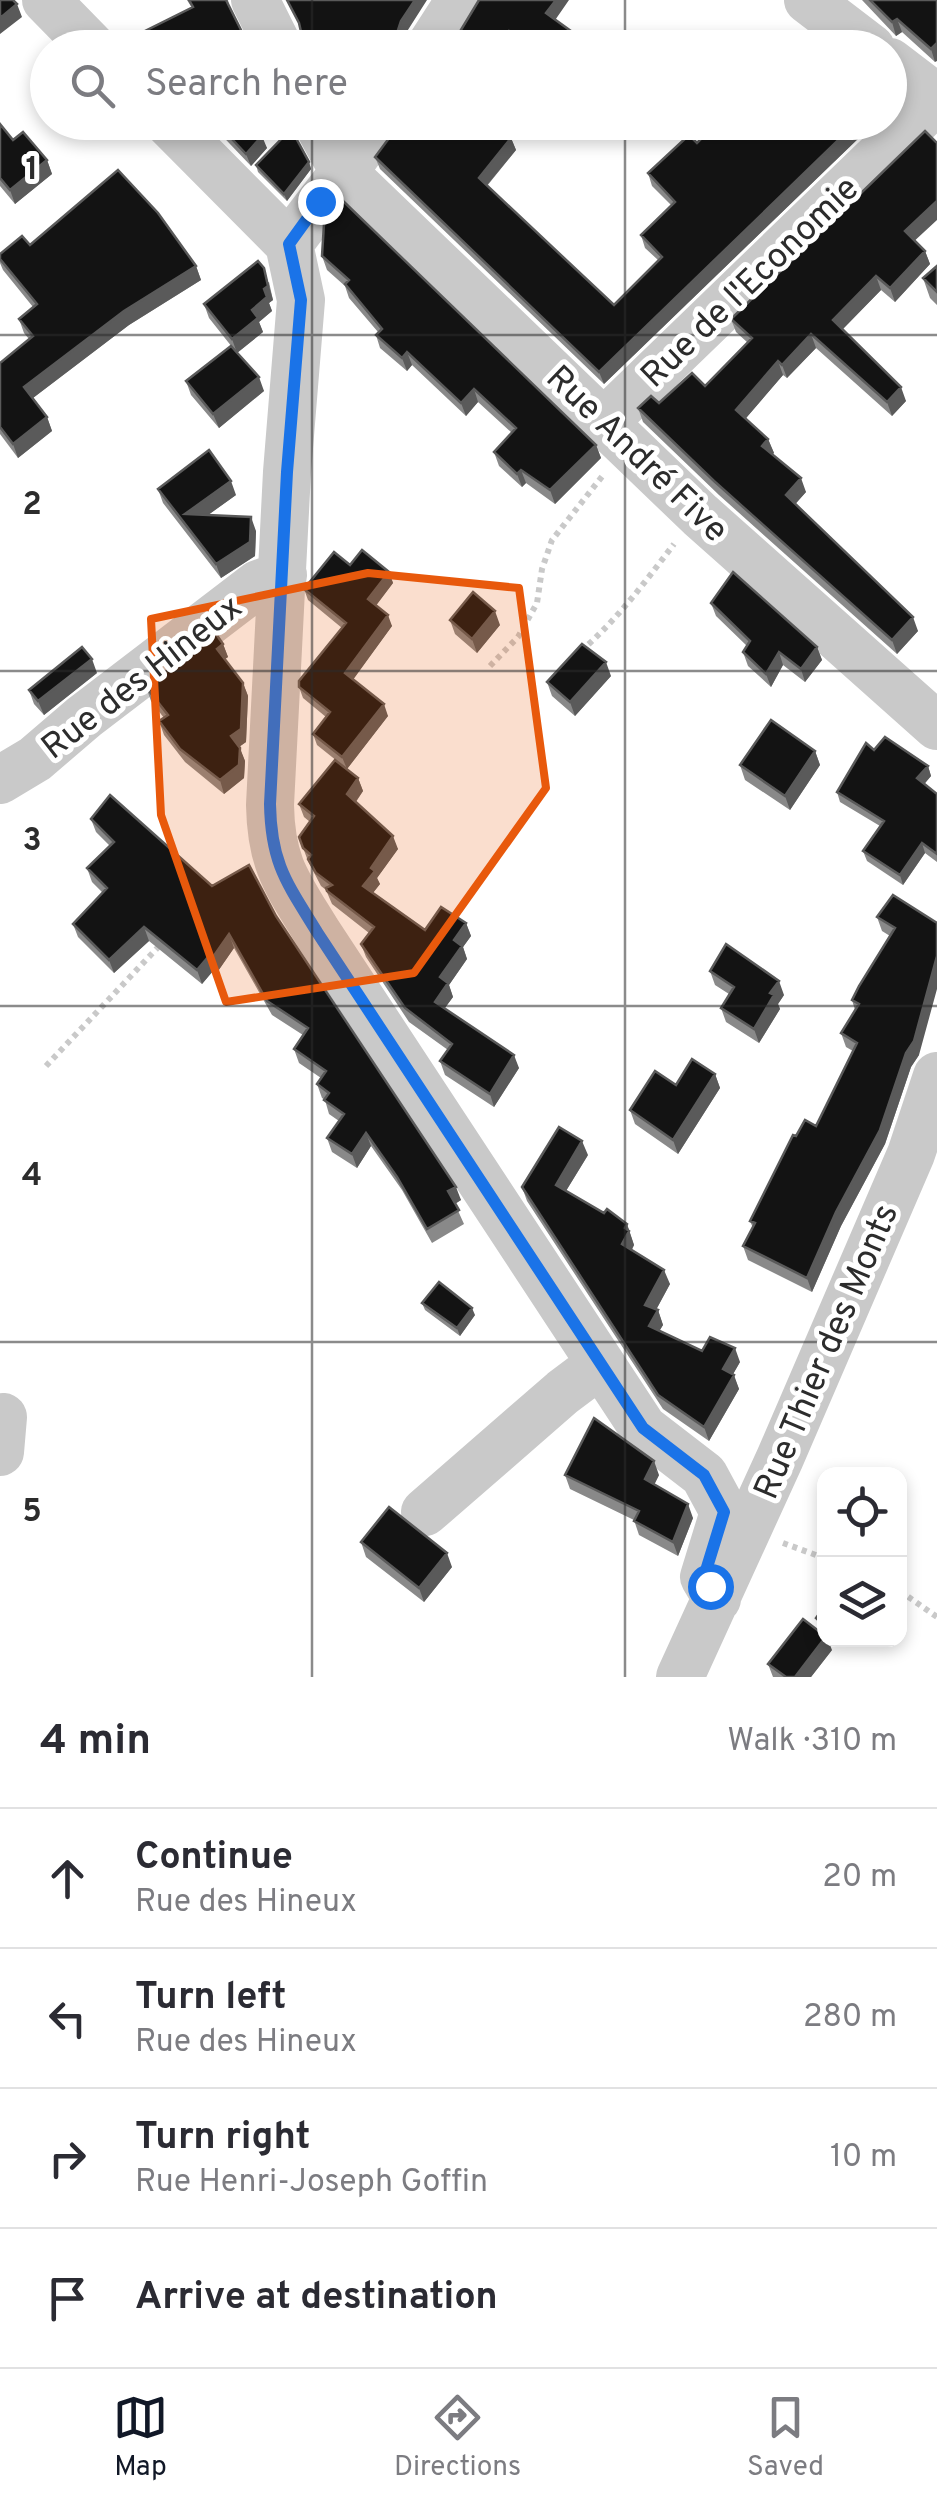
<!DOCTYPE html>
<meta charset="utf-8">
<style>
body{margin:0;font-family:Overpass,sans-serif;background:#f7f7f7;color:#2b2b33}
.controls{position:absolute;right:30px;bottom:30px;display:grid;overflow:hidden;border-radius:20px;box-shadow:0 5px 15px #0003}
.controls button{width:90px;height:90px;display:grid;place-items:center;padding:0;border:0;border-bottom:2px solid #e1e1e2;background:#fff;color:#2b2b33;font:50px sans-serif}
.stop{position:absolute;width:30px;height:30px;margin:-22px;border:8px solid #1a73e8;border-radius:50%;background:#fff}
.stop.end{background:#1a73e8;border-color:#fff;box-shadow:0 2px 10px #0008}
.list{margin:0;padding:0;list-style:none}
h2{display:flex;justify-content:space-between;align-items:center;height:130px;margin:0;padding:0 40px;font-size:42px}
h2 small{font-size:32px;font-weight:400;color:#7c7c81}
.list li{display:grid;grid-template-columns:65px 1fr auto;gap:30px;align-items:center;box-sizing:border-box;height:140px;padding:0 40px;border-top:2px solid #e1e1e2}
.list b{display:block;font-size:38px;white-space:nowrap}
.list p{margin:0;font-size:32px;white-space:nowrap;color:#7c7c81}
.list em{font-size:32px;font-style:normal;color:#7c7c81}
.icon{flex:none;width:55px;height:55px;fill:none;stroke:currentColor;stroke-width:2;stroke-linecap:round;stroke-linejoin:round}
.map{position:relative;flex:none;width:937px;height:1677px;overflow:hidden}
.search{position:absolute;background:#fff;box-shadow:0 5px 15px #0003;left:30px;right:30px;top:30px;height:110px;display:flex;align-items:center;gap:25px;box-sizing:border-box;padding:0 35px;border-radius:55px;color:#7c7c81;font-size:38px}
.sheet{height:690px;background:#fff}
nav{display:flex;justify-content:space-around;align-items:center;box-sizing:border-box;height:140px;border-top:2px solid #e1e1e2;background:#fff;font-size:28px;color:#7c7c81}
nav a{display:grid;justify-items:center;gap:5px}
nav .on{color:#111827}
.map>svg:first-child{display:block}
</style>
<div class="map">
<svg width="937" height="1677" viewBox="0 0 937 1677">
<rect width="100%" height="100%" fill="#fff"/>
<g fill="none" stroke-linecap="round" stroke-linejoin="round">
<path stroke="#c9c9c9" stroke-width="6" stroke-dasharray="5 5" stroke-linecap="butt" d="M581,651C617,620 645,582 674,544
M490,666L518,637L537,603L542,569L552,540L604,474
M46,1066L162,943
M783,1543L824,1558
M900,1591L937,1617"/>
<path stroke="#c9c9c9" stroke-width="48" d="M46,0L93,48
M255,0L279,48
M808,0L871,48
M429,48L460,0
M890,62L937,98
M168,122L289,244
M317,122L345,174L700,515L937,726
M289,244L301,300L287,472L270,805C271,864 287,883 317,932L643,1428L704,1475L724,1512L704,1577L717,1599
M289,244C319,203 351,165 379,122
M605,421L937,100
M0,780L35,759L84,717L258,584L283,575
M0,1452L3,1417
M425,1512L563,1392L599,1365
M680,1677L780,1458L911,1154L937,1076"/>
</g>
<path fill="#898989" d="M187,0H228L229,6L247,45L241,48H134L131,38L192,8Z
M862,0H937L935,62L902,32L896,36Z
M555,20L588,48H519L514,43L511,48H450Z
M209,122H250L267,148L251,166Z
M857,122H860L864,133L604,384L380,169L375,157L511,138L516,150L487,186L614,305L658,260L645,248L641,235L671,205L652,186L648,173L697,143Z
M0,124L13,140L47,160L52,174L15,204L0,186Z
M309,162L311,169L287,201L258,172L256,165Z
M915,241L925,251L930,264L895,302L881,290L843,329L906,401L892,416L816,348L787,378L783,375L745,419L768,439L774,453L772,454L806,492L795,504L918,631L897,654L719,495L643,422L638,408L659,403L705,386L748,343L736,332L731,319Z
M30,245L196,266L201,280L129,325L33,398L47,417L52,431L18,458L0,434V363L29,339L24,333L19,319L33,307L3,270L0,263V254Z
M322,256L596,445L601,458L555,504L526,483L522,487L499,466L494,452L512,433L478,402L466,416L412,365L407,371L380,348L376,335L378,332L349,298L345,286L327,270Z
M937,266V305L930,298L923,278Z
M269,282L273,300L269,303L272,311L259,322L263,332L237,353L264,391L219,428L191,395L186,381L232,347L209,318L204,304Z
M158,489L236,495L208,515L256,531L255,556L221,578L163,503Z
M350,565L389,572L393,583L376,605L392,626L353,679L388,716L347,769L317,745L313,734L326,717L303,698L299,687L342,628L308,600L304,589Z
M711,603L817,647L822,660L805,682L783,665L771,687L748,666L743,652L747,646L716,616Z
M450,620L500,625L477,653L455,634Z
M223,644L228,657L225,659L243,683L248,696L246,742L239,747L245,761L244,778L224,794L185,762L164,735L159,721L164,718L151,701L146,687Z
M97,673L44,715L34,704L29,690Z
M611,676L575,716L552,696L547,682Z
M874,750L928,766L931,776L924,784L937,794V862L925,853L903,885L867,861L863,851L880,826L840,802L837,792Z
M815,751L820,765L790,810L745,780L740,765Z
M358,778L363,791L356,802L398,849L377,878L380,884L373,893L425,930L466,923L471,936L463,947L467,959L449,985L453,997L444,1009L519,1068L494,1107L445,1075L440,1061L448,1050L409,1022L366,957L361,944L369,933L332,904L326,890L321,886L308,861L299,837L310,822L304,817L299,804Z
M91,819L212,886L276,916L461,1200L455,1204L464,1224L432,1243L402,1190L371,1146L357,1168L332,1152L327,1138L339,1121L329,1114L325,1100L322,1098L317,1084L321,1078L299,1063L294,1049L303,1035L272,1015L234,948L216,974L213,971L202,984L149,941L114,973L78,937L73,924L103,893L92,882L87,868L110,846L96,832Z
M893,895L919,1055L911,1067L885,1144L841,1226L812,1292L748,1260L743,1246L753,1228L750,1221L796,1136L816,1126L853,1051L846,1047L841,1033L855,1010L852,1000L890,936L882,931L877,917Z
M710,971L784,995L778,1004L780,1009L759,1043L726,1022L721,1008L729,994L715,985Z
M715,1074L720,1088L678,1154L635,1124L630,1110L676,1085Z
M588,1155L566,1191L604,1213L627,1224L634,1245L632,1250L670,1284L656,1310H658L663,1325L659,1331L702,1351L740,1362L733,1374L739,1389L709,1441L663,1409L527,1201L522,1187Z
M422,1303L475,1315L460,1336L425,1310Z
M565,1475H659L654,1485L693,1518L678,1556L639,1535L634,1520L570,1489Z
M361,1542L452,1567L424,1602L366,1557Z
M824,1607V1635L821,1632L816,1618Z
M832,1650L811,1677H773L768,1664Z"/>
<path fill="#5a5a5a" d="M415,0H427L406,33L402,48L400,47L397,33L401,21Z
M556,0H569L551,26L546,13Z
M17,4L22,17L0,34V18Z
M897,19L902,32L896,36L892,22Z
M509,31L514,43L511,48H497Z
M937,43V61L935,62L931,49Z
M857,122H860L864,133L604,384L599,372Z
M262,136L267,148L251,166L246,154Z
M511,138L516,150L483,190L479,178Z
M47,160L52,174L15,204L10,190Z
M309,162L311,169L287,201L284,194Z
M937,201V220L910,245L905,231Z
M925,251L930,264L895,302L890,288Z
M196,266L201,280L129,325L29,401L24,387L124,311Z
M264,268L273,300L269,303L272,311L259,322L263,332L237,353L232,339L252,310L264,289Z
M876,276L881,290L838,334L833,320Z
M811,334L816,348L787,378L782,365Z
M407,352L412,365L407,371L402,358Z
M778,361L783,375L741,424L736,410Z
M259,377L264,391L219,428L213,414Z
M901,387L906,401L892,416L887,402Z
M474,389L478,402L466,416L461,403Z
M47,417L52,431L18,458L13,444Z
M768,439L774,453L767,460L762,446Z
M596,445L601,458L555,504L550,490Z
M521,470L526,483L522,487L517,474Z
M801,478L806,492L791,509L786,495Z
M231,481L236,495L190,528L185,514Z
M251,517L256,531L255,556L221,578L216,564Z
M389,572L393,583L372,611L368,599Z
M495,611L500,625L477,653L472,639Z
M388,615L392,626L350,684L345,673Z
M913,617L918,631L897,654L892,640Z
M223,644L228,657L221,662L217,649Z
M817,647L822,660L805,682L801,669Z
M779,652L783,665L771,687L766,674Z
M92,659L97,673L44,715L38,701Z
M606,662L611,676L575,716L570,702Z
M243,683L248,696L246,742L236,749L231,736Z
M384,704L388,716L347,769L342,757Z
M240,748L245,761L244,778L224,794L220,780Z
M815,751L820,765L790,810L785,796Z
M928,766L931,776L921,788L917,778Z
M358,778L363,791L352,807L347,794Z
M393,836L398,849L377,878L380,884L368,899L363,886L371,868Z
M922,843L925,853L903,885L900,875Z
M466,923L471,936L463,947L467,959L449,985L453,997L439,1016L435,1002L440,977L454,940Z
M144,927L149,941L114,973L109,960Z
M229,934L234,948L216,974L211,960Z
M937,956V989L919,1055L911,1067L885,1144L841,1226L812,1292L807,1278Z
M208,957L213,971L202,984L197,970Z
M779,981L784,995L778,1004L780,1009L759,1043L754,1029L770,993Z
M514,1055L519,1068L494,1107L490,1094Z
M715,1074L720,1088L678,1154L673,1140Z
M366,1133L371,1146L357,1168L352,1154Z
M582,1141L588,1155L561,1199L556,1185Z
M456,1187L461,1200L453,1205L448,1191Z
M627,1224L634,1245L627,1258L622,1244L625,1228Z
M664,1270L670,1284L651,1319L645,1305Z
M472,1308L475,1315L460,1336L457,1328Z
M658,1310L663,1325L654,1340L649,1326Z
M735,1348L740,1362L728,1383L723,1369Z
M734,1375L739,1389L709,1441L704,1427Z
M654,1461L659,1475L650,1493L645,1479Z
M688,1504L693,1518L678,1556L673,1542Z
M447,1553L452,1567L424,1602L419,1588Z
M824,1640H828L832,1650L811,1677H795Z
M838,1640H847L841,1647Z"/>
<path fill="#131313" stroke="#5a5a5a" stroke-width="2.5" d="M0,0H13L17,4L0,18Z
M189,0H226L242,32L213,48H143L131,38L193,7Z
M287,0H415L401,21L397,33L400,48H300L302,36L299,23Z
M479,0H556L546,13L586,42L583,48H532L509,31L497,48H450Z
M870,0H937V43L931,49L897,19L892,22Z
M784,41L790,48H778Z
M216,122H250L262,136L246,154Z
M401,122H489L511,138L479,178L614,305L662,257L641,235L675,202L648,173L689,135L697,143L718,122H857L599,372L375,157Z
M0,124L13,140L23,132L47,160L10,190L0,178Z
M291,129L309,162L284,194L256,165Z
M925,131L937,143V201L905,231L925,251L890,288L876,276L833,320L901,387L887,402L811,334L782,365L778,361L736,410L768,439L762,446L801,478L786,495L913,617L892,640L714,481L638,408L651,396L659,403L692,373L705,386L752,338L731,319Z
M118,170L158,213L196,266L124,311L24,387L47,417L13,444L0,427V363L33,336L19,319L37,304L0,259V254L22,236L30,245Z
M342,200L596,445L550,490L521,470L517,474L494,452L516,428L474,389L461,403L407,352L402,358L376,335L382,329L345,284L349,280L322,256L324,224Z
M258,261L264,268L268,286L264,289L267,297L252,310L258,318L232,339L204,304Z
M937,266V292L923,278Z
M231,346L259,377L213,414L186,381Z
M209,450L231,481L185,514L251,517L250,542L216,564L158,489Z
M362,550L389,572L368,599L388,615L345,673L384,704L342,757L313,734L330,712L299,687V681L346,623L304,589L334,552L350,565Z
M733,572L817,647L801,669L779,652L766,674L743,652L750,641L711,603Z
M473,592L495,611L472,639L450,620Z
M216,634L223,644L217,649L243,683L241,729L231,736L240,748L239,765L220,780L180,749L159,721L168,715L146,687Z
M582,644L606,662L570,702L547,682Z
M82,647L92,659L38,701L29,690Z
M771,720L815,751L785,796L740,765Z
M885,737L928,766L917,778L937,794V854L922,843L900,875L863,851L884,821L837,792L866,743L874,750Z
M335,760L358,778L347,794L393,836L371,868L375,871L363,886L425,930L441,907L466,923L454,940L462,946L440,977L448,983L435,1002L514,1055L490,1094L440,1061L452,1044L405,1008L361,944L374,927L327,891L326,888L332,885L316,873L308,859L311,855L303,848L299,837L314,816L299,804Z
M110,795L212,886L249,865L276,916L456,1187L448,1191L459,1210L427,1229L397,1177L366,1133L352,1154L327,1138L344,1114L324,1100L329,1093L317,1084L326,1071L294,1049L308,1028L267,1001L229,934L211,960L208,957L197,970L144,927L109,960L73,924L107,888L87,868L114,842L91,819Z
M893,895L937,923V956L914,1041L906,1053L880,1130L836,1212L807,1278L743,1246L755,1223L750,1221L793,1135L796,1136L805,1120L816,1126L857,1043L841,1033L859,1004L852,1000L859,986L895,928L877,917Z
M726,944L779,981L770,993L774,995L754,1029L721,1008L734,987L710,971Z
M692,1059L715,1074L673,1140L630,1110L655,1071L676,1085Z
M559,1127L582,1141L556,1185L604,1213L607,1209L627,1224L625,1228L629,1231L622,1244L664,1270L645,1305L658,1310L649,1326L702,1351L710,1337L735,1348L723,1369L734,1375L704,1427L658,1395L522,1187Z
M439,1282L472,1308L457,1328L422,1303Z
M594,1418L654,1461L645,1479L688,1504L673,1542L634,1521L639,1511L565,1475Z
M389,1507L447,1553L419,1588L361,1542Z
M824,1607V1625L816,1618Z
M803,1619L824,1635V1639L795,1677H786L768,1664Z"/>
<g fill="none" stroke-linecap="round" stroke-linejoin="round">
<path stroke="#1a73e8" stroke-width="12" d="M320,201L289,244L301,300L287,472L270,804C271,864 287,883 317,932L643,1428L704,1475L724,1512L704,1577L710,1586"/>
</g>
<path fill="#e8590c" fill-opacity="0.2" stroke="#e8590c" stroke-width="8" stroke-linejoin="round" d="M368,573L519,588L546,788L414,973L226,1002L161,815L151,619Z"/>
<path fill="none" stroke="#2c2c2c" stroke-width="2.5" stroke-opacity="0.55" d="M312,0V48M625,0V48M312,122V1677M625,122V1677M0,335H937M0,671H937M0,1006H937M0,1342H937"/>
<g text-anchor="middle" stroke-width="10" stroke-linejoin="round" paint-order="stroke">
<g font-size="35" fill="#2c2c2c" stroke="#fff">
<text transform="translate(749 281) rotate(-44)" y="12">Rue de l'Economie</text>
<text transform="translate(638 453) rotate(44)" y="12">Rue André Five</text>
<text transform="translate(141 676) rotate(-38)" y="12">Rue des Hineux</text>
<text transform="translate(825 1351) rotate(-67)" y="12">Rue Thier des Monts</text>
</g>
</g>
<g font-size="32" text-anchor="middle" font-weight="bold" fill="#2c2c2c" stroke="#fff" stroke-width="10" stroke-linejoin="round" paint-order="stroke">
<text x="32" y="179">1</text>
<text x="32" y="514">2</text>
<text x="32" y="850">3</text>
<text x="32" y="1185">4</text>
<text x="32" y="1521">5</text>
</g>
</svg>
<div class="controls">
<button><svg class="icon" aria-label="locate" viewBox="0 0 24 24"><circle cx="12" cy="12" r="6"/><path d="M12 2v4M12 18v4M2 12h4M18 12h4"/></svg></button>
<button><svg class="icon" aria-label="layers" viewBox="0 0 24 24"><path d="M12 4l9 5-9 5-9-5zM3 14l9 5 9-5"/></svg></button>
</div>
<div class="stop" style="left:710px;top:1586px"></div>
<div class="stop end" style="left:320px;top:201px"></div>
<div class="search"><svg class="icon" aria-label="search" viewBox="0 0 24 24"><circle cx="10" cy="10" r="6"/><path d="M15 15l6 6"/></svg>Search here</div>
</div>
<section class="sheet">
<h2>4 min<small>Walk · 310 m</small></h2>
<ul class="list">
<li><svg class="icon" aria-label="ahead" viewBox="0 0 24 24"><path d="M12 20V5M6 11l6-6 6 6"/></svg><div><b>Continue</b><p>Rue des Hineux</p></div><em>20 m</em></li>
<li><svg class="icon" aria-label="left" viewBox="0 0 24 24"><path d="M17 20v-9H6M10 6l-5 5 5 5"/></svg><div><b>Turn left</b><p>Rue des Hineux</p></div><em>280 m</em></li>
<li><svg class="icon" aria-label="right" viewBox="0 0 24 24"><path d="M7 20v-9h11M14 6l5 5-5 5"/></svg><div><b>Turn right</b><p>Rue Henri-Joseph Goffin</p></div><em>10 m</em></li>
<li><svg class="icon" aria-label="arrive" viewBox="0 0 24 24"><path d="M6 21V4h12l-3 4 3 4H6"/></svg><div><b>Arrive at destination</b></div></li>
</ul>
</section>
<nav>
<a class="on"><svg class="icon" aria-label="map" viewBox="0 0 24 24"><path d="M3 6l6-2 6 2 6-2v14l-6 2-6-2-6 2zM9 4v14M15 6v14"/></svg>Map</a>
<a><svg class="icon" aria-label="directions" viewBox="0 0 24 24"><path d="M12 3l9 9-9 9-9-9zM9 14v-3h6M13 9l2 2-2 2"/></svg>Directions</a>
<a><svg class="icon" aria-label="saved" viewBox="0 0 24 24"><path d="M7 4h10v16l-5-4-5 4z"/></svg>Saved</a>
</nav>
